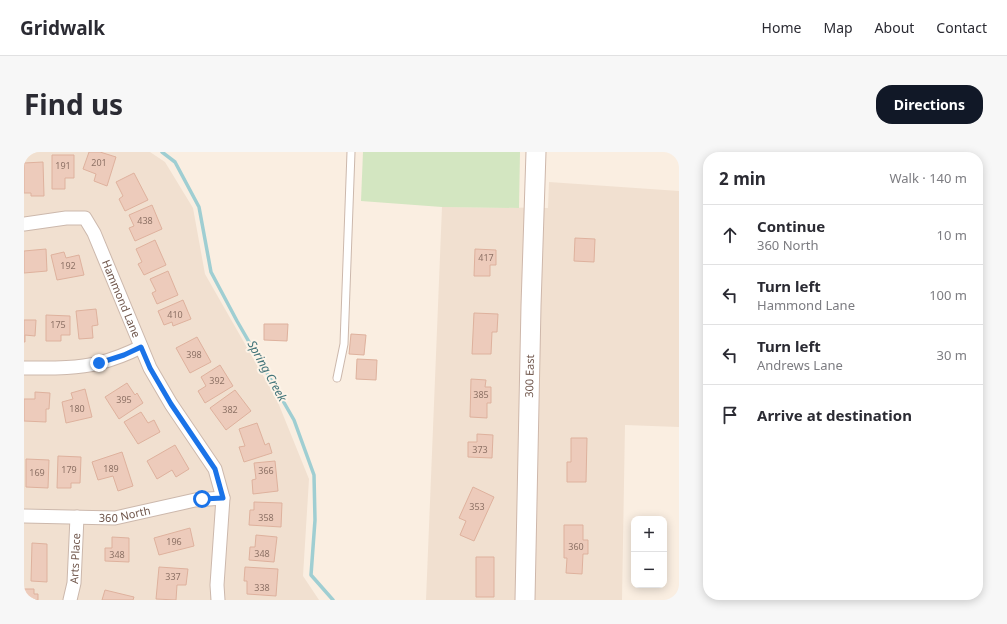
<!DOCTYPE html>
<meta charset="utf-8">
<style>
body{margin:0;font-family:"Noto Sans",sans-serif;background:#f7f7f7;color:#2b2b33}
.controls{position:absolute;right:12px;bottom:12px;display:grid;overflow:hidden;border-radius:8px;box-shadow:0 2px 10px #0003}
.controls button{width:36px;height:36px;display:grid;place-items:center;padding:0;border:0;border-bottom:1px solid #e1e1e2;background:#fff;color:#2b2b33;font:20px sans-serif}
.stop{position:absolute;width:12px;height:12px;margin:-9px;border:3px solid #1a73e8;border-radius:50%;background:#fff}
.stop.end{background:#1a73e8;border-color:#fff;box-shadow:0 1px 4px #0008}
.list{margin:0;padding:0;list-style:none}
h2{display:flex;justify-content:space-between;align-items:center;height:52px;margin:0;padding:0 16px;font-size:17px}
h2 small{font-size:13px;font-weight:400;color:#7c7c81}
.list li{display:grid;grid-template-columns:26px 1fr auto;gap:12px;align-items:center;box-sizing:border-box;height:60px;padding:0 16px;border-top:1px solid #e1e1e2}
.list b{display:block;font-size:15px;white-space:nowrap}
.list p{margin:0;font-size:13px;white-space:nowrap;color:#7c7c81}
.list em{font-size:13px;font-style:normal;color:#7c7c81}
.icon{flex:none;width:22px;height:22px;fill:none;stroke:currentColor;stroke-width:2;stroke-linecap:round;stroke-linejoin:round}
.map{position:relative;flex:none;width:655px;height:448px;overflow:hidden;border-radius:16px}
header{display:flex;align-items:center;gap:24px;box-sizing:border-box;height:56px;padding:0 20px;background:#fff;border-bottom:1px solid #e1e1e2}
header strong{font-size:19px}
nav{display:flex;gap:22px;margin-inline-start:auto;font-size:14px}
.intro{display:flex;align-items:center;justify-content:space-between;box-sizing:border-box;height:96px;padding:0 24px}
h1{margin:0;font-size:28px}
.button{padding:10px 18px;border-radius:16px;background:#111827;color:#fff;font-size:14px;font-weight:700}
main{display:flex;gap:24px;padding:0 24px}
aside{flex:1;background:#fff;border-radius:16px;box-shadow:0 2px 10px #0003}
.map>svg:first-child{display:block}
</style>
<header>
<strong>Gridwalk</strong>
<nav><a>Home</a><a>Map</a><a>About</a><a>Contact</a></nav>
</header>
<div class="intro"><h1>Find us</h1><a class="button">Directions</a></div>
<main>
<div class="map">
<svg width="655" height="448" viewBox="0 0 655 448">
<rect width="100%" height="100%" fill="#faeee1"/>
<path fill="#f1e0d0" d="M0,0H126L141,10L169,56L181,122L253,248L285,327L279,424L295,448H0Z
M525,30L655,39V275L601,273L598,448H402L418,55L524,56Z"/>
<path fill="#d3e6c1" d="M339,0H496L495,56L418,55L337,49Z"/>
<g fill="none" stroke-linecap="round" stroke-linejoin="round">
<path stroke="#9fced2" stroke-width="3.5" d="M138,0L151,10L175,55L187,120L213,169L270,268L290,323L291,368L287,423L309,448"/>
</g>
<path fill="#edcbbb" stroke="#deb19d" d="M65,0H76L92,5L83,34L70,29L72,22L59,17Z
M28,3H50V26H41V37H28Z
M19,10L20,44H7V41H0V11Z
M110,21L124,48L101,59L95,47L99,44L92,30Z
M128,53L138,77L111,89L105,76L110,74L105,63Z
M551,86L571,87L570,110L550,109Z
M131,88L142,113L120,123L114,112L118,110L112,97Z
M22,97L23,119L0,121V99Z
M451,97L472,98V113H466V124H450Z
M40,100L42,106L55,103L60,123L33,128L27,103Z
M144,119L154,143L133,152L128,141L132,139L126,127Z
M159,148L167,167L149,174L148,170L140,173L134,159Z
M72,157L74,173L68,174L69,186L55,187L52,159Z
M450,161L474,162L473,180H468L467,202H448Z
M22,163L46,164V183H37V189H22Z
M0,168H12L11,184L1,183V190H0Z
M240,172H264L263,189L240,188Z
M327,182L342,183L340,203L325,202Z
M173,185L187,210L166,221L152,196Z
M333,207L353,208L352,228L332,227Z
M196,213L209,234L181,251L174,239L182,234L177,225Z
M447,227L462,228L461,235H467V251H463V266L446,265Z
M103,231L111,243L113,241L119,251L95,267L81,245Z
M61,237L68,265L42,271L38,250L49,247L47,241Z
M211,238L227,259L202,278L186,256Z
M11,240L26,241L25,257H22V270L0,269V247H11Z
M117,260L124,271L130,268L136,280L114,292L100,270Z
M233,271L241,293L245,291L248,301L220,310L215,295L221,294L215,277Z
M453,282L469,283L468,306L444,305V290H453Z
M547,286H563L562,330H543V310H547Z
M151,293L165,317L152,325L148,318L133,327L123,309Z
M98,300L109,334L94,339L89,324L74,328L68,310Z
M34,304L57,305L56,331H47V336H33Z
M2,307L25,308L24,336L2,335Z
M251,309L254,339L229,342L228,328L232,327L230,311Z
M449,335L470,345L450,389L436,383L442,369L435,366Z
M230,350L258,351L257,375L225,373L226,358H230Z
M540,373H559V388H564V402H559L558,422L542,421L543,406H540Z
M166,376L170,394L135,403L130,386Z
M232,383L253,385L250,410L225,408L226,395H231Z
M88,385L105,386V410L81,409V396H88Z
M8,391L23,392V430L7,429Z
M452,405H470V445H452Z
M135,415L164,417L162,433H153L152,448L132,447Z
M221,415L254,417L252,444L223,442V429H220Z
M0,437H10V442H14V448H0Z
M81,438L110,445L109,448H78Z"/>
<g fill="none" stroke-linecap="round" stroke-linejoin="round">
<defs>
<path id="lane" d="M313,226L320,192L327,0"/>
<g id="street">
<path id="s1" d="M0,72L42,66H61L70,81L126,216L147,252L191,317L199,346L193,433L194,448"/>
<path d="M0,216C25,216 51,217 75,211C90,207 103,202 117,195"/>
<path id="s2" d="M0,364L91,366L171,348L199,346"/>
<path id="s3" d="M46,448L50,431L53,365"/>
</g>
<g id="secondary">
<path id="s4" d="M501,448L507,154L512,0"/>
</g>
</defs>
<use href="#lane" stroke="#ccb8ac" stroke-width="9"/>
<use href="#street" stroke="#ccb8ac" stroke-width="15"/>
<use href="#secondary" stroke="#ceb7aa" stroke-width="21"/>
<use href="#lane" stroke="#fff" stroke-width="7"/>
<use href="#street" stroke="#fff" stroke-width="13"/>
<use href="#secondary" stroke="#fff" stroke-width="19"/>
</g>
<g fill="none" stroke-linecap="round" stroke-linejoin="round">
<path stroke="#1a73e8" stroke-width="5" d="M75,211L100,203L117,195L126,216L147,252L191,317L199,346L178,347"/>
</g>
<g text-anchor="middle" stroke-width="4" stroke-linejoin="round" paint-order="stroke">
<g font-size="9" fill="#8e7266">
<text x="75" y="14">201</text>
<text x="39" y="17">191</text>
<text x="121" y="72">438</text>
<text x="462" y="109">417</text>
<text x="44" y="117">192</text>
<text x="151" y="166">410</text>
<text x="34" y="176">175</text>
<text x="170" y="206">398</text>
<text x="193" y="232">392</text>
<text x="457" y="246">385</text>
<text x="100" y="251">395</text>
<text x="53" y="260">180</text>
<text x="206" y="261">382</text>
<text x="456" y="301">373</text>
<text x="87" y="320">189</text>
<text x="45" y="321">179</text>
<text x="242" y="322">366</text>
<text x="13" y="324">169</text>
<text x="453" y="358">353</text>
<text x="242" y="369">358</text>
<text x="150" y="393">196</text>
<text x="552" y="398">360</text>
<text x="238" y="405">348</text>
<text x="93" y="406">348</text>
<text x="149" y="428">337</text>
<text x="238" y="439">338</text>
</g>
<g font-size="11" fill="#6f554a" stroke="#fdf3e7">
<text dy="4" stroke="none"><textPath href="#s1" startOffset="150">Hammond Lane</textPath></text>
<text dy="4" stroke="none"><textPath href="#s4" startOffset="224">300 East</textPath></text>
<text dy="4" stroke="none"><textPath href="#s2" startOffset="101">360 North</textPath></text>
<text dy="4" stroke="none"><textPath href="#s3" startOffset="42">Arts Place</textPath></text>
</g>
<g font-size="12" font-style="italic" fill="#43757a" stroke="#fdf3e7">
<text transform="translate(243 219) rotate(61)" y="4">Spring Creek</text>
</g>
</g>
</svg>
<div class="controls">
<button>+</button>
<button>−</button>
</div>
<div class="stop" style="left:178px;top:347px"></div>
<div class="stop end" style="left:75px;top:211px"></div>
</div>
<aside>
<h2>2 min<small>Walk · 140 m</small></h2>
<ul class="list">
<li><svg class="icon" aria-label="ahead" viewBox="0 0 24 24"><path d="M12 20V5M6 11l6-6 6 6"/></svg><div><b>Continue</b><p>360 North</p></div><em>10 m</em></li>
<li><svg class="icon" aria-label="left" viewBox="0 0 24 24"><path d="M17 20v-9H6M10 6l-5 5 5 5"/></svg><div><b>Turn left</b><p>Hammond Lane</p></div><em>100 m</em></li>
<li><svg class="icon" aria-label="left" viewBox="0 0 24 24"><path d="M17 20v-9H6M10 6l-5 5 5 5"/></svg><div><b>Turn left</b><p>Andrews Lane</p></div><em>30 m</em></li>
<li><svg class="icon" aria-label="arrive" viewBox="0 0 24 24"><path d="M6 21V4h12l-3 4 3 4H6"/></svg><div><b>Arrive at destination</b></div></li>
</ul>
</aside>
</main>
